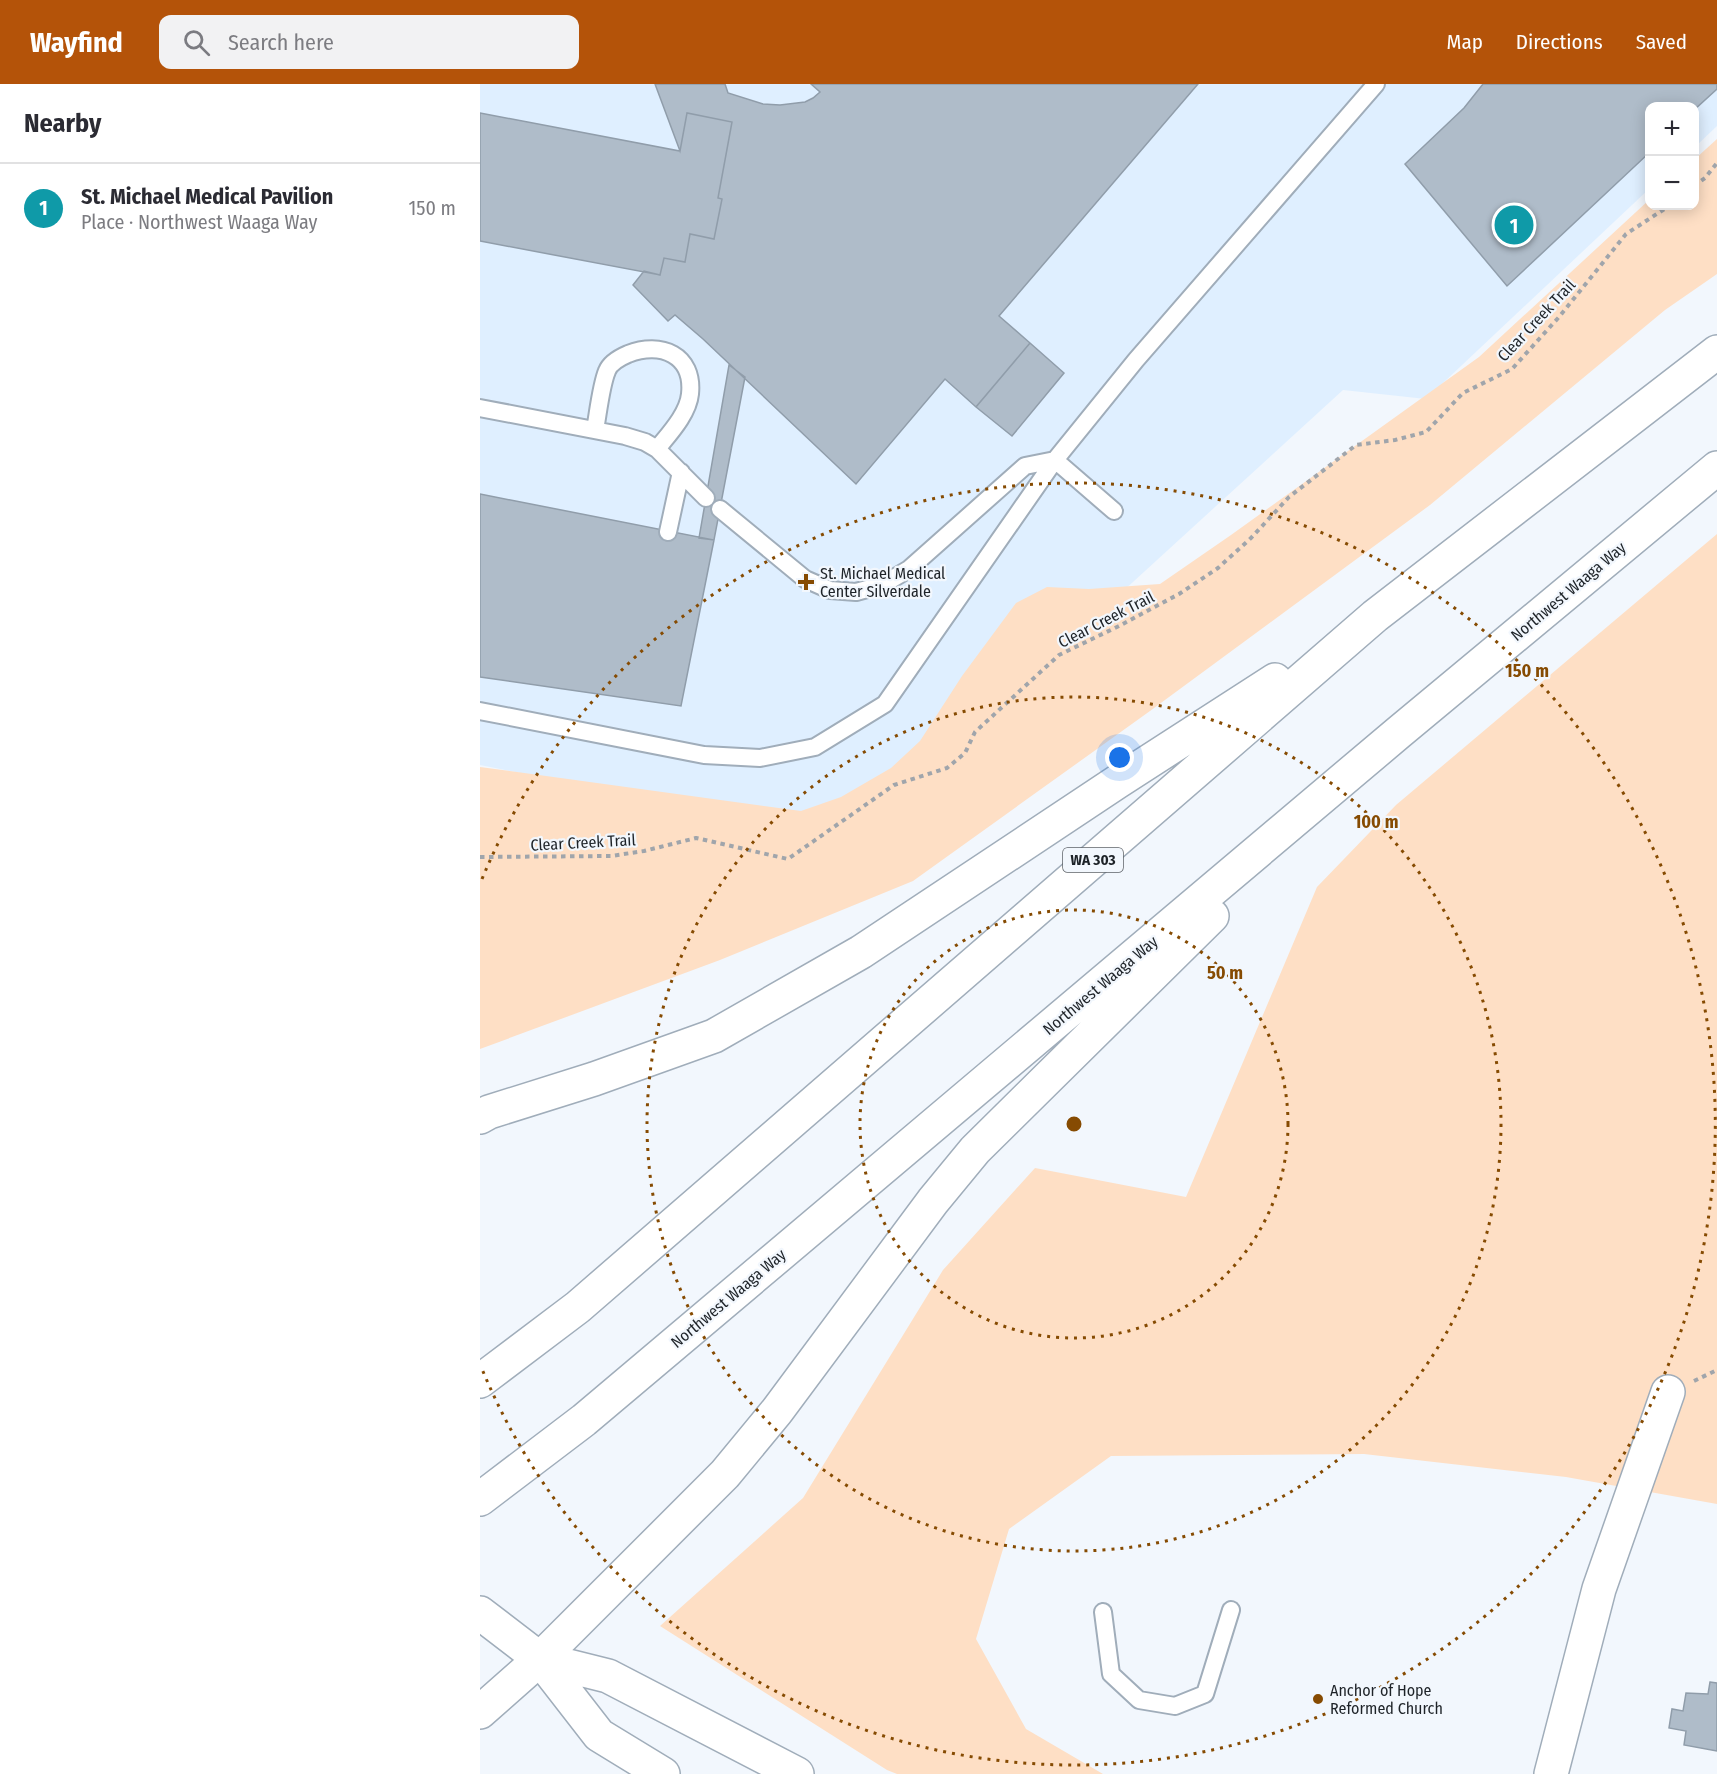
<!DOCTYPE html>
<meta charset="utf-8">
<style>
body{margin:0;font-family:"Fira Sans Condensed",sans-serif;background:#f2f2f3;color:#2b2b33}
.controls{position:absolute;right:18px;top:18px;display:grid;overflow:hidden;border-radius:12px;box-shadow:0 3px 15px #0003}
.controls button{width:54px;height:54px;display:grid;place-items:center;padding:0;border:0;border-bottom:2px solid #e1e1e2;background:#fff;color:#2b2b33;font:30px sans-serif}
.you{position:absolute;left:640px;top:674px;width:21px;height:21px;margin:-15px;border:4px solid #fff;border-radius:50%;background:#1a73e8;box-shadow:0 0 0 9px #1a73e833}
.badge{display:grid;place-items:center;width:39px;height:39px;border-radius:50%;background:#b45309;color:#fff;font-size:20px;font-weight:700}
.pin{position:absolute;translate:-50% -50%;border:3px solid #fff;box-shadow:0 2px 6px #0006}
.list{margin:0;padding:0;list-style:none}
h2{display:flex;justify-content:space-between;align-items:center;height:78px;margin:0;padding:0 24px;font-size:26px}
h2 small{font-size:20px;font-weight:400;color:#7c7c81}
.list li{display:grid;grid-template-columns:39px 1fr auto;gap:18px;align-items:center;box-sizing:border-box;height:90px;padding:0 24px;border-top:2px solid #e1e1e2}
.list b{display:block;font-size:22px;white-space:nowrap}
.list p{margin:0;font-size:20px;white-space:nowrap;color:#7c7c81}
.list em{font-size:20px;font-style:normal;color:#7c7c81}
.icon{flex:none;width:33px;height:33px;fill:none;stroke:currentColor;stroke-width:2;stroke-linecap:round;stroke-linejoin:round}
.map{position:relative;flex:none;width:1237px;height:1690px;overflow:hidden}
header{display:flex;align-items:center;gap:36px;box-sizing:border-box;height:84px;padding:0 30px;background:#b45309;color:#fff}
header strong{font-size:28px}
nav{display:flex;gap:33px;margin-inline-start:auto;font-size:21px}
.search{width:420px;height:54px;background:#f2f2f3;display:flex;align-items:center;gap:15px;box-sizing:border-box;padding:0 21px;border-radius:12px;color:#7c7c81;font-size:22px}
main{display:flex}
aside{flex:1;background:#fff}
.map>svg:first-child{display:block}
</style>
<header>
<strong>Wayfind</strong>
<div class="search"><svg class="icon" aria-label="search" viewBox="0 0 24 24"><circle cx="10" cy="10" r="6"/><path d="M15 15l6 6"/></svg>Search here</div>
<nav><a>Map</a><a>Directions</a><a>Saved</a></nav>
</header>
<main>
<aside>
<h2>Nearby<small></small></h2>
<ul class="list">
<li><span class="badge" style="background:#0f9aa8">1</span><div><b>St. Michael Medical Pavilion</b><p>Place · Northwest Waaga Way</p></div><em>150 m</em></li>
</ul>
</aside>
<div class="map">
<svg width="1237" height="1690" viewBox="0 0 1237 1690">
<rect width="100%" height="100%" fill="#f2f7fd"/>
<path fill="#dfefff" d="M0,0H1237V42L1215,63L1214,22H1170L1169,105L946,315L863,306L409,721L275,735L0,681Z"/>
<path fill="#fedfc5" d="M1237,55V190L1185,226L950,421L670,627L433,797L240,876L0,965V683L321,727L361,713L411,684L440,657L482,592L536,519L567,503L609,505L680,500L751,451L999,273L1169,116L1170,122H1214L1215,75Z
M1237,450V1420L1086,1393L884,1370L631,1372L529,1445L496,1555L546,1645L623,1690H417L407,1686L180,1542L323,1414L463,1186L555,1084L706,1113L837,803L916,721Z"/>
<path fill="#afbcc9" stroke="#909daa" stroke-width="1.5" d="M175,0H245L248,9L283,20L300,21L325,18L333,14L340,8L331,0H718L519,232L550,259L496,323L465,295L376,400L223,255L195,231L188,237L153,201L164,187L180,191L184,174L205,178L210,150L234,155L242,115L238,114L252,38L207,29L200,67Z
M1003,0H1237V5L1214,26V22H1170V68L1027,202L925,80L984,24Z
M0,29L200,67L207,29L252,38L238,114L242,115L234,155L210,150L205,178L184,174L180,191L0,157Z
M550,259L584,289L532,352L496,323Z
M249,281L265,293L234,456L219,454Z
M0,410L234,456L201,622L0,593Z
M1230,1598L1237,1599V1667L1204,1661L1206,1647L1189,1644L1192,1625L1203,1627L1206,1609L1228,1610Z"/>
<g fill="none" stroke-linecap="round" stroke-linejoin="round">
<defs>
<path id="lane" d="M0,324L145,352L165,358L177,365L226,414
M115,346C118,330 121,301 127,287C130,279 141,273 148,270C181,257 214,271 210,310C208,330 189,350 177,365
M240,425L325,495L350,506L376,508L402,501L429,485L545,382L575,376L634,427
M188,448L201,388
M0,627L224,671L280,674L335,663L405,620L575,376L656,276L896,0
M623,1528L631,1590L659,1616L695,1622L725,1610L751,1526"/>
<path id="street" d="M1071,1690L1119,1505L1188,1308"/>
<path id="secondary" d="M0,1529L60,1575L119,1651L183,1690
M60,1575L128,1592L317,1690"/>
<path id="highway" d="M0,1033L9,1028L114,995L234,952L381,868L637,698L795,596
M0,1297L98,1223L895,532L1237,268
M0,1415L104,1336L918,649L1237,384
M0,1628L60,1575L245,1390L297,1327L453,1117L495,1066L732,832"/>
</defs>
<use href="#lane" stroke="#a0adba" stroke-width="20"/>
<use href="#street" stroke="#a0adba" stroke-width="36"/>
<use href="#secondary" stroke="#a0adba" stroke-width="36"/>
<use href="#highway" stroke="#a0adba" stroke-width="36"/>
<path stroke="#a0a5ab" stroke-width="4" stroke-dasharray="4.5 4.5" stroke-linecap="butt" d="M1214,102L1225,94L1237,79
M0,773L131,772L164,767L216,754L308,775L414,701L467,684L485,669L495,648L579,571L639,542L699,510L738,484L771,454L809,413L876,361L915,356L946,348L983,309L1032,285L1079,233L1146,150L1189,122
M1214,1297L1237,1286"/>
<use href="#lane" stroke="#fff" stroke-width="16"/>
<use href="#street" stroke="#fff" stroke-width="33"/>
<use href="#secondary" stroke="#fff" stroke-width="33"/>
<use href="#highway" stroke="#fff" stroke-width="33"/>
</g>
<g fill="none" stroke="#864b02" stroke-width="3" stroke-dasharray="3 6">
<circle cx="594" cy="1040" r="214"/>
<circle cx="594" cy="1040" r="427"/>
<path d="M2 795A641 641 0 1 1 2 1285"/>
</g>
<g fill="#864b02" stroke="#f2f7fd" stroke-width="2">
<path d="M323 489h6v6h6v6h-6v6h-6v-6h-6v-6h6z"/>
<circle cx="838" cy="1615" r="6"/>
</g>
<g text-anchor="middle" stroke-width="4.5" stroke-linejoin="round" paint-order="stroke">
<rect fill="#f2f7fd" stroke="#5e6368" stroke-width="1.5" x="583" y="764" width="60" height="24" rx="4.5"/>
<g font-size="15" font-weight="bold" fill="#1e2328">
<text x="613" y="781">WA 303</text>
</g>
<g font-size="16" fill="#1e2328" stroke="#f2f7fd">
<text transform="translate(1056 236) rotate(-47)" y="6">Clear Creek Trail</text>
<text transform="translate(1088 507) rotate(-40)" y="6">Northwest Waaga Way</text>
<text transform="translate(626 535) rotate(-27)" y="6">Clear Creek Trail</text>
<text transform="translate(103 758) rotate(-3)" y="6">Clear Creek Trail</text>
<text transform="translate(620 901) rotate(-40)" y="6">Northwest Waaga Way</text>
<text transform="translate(248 1214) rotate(-40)" y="6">Northwest Waaga Way</text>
</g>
<g font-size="16" fill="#1e2328" stroke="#f2f7fd" text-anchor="start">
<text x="340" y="495">St. Michael Medical<tspan x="340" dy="18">Center Silverdale</tspan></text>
<text x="850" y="1612">Anchor of Hope<tspan x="850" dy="18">Reformed Church</tspan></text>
</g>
</g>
<circle cx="594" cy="1040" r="9" fill="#864b02" stroke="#f2f7fd" stroke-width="3"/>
<g font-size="18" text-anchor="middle" font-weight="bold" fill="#864b02" stroke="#f2f7fd" stroke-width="4.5" stroke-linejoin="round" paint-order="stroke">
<text x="1047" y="593">150 m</text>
<text x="896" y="744">100 m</text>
<text x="745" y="895">50 m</text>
</g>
</svg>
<div class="controls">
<button>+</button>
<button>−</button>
</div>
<div class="you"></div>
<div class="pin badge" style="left:1034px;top:141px;background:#0f9aa8">1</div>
</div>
</main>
